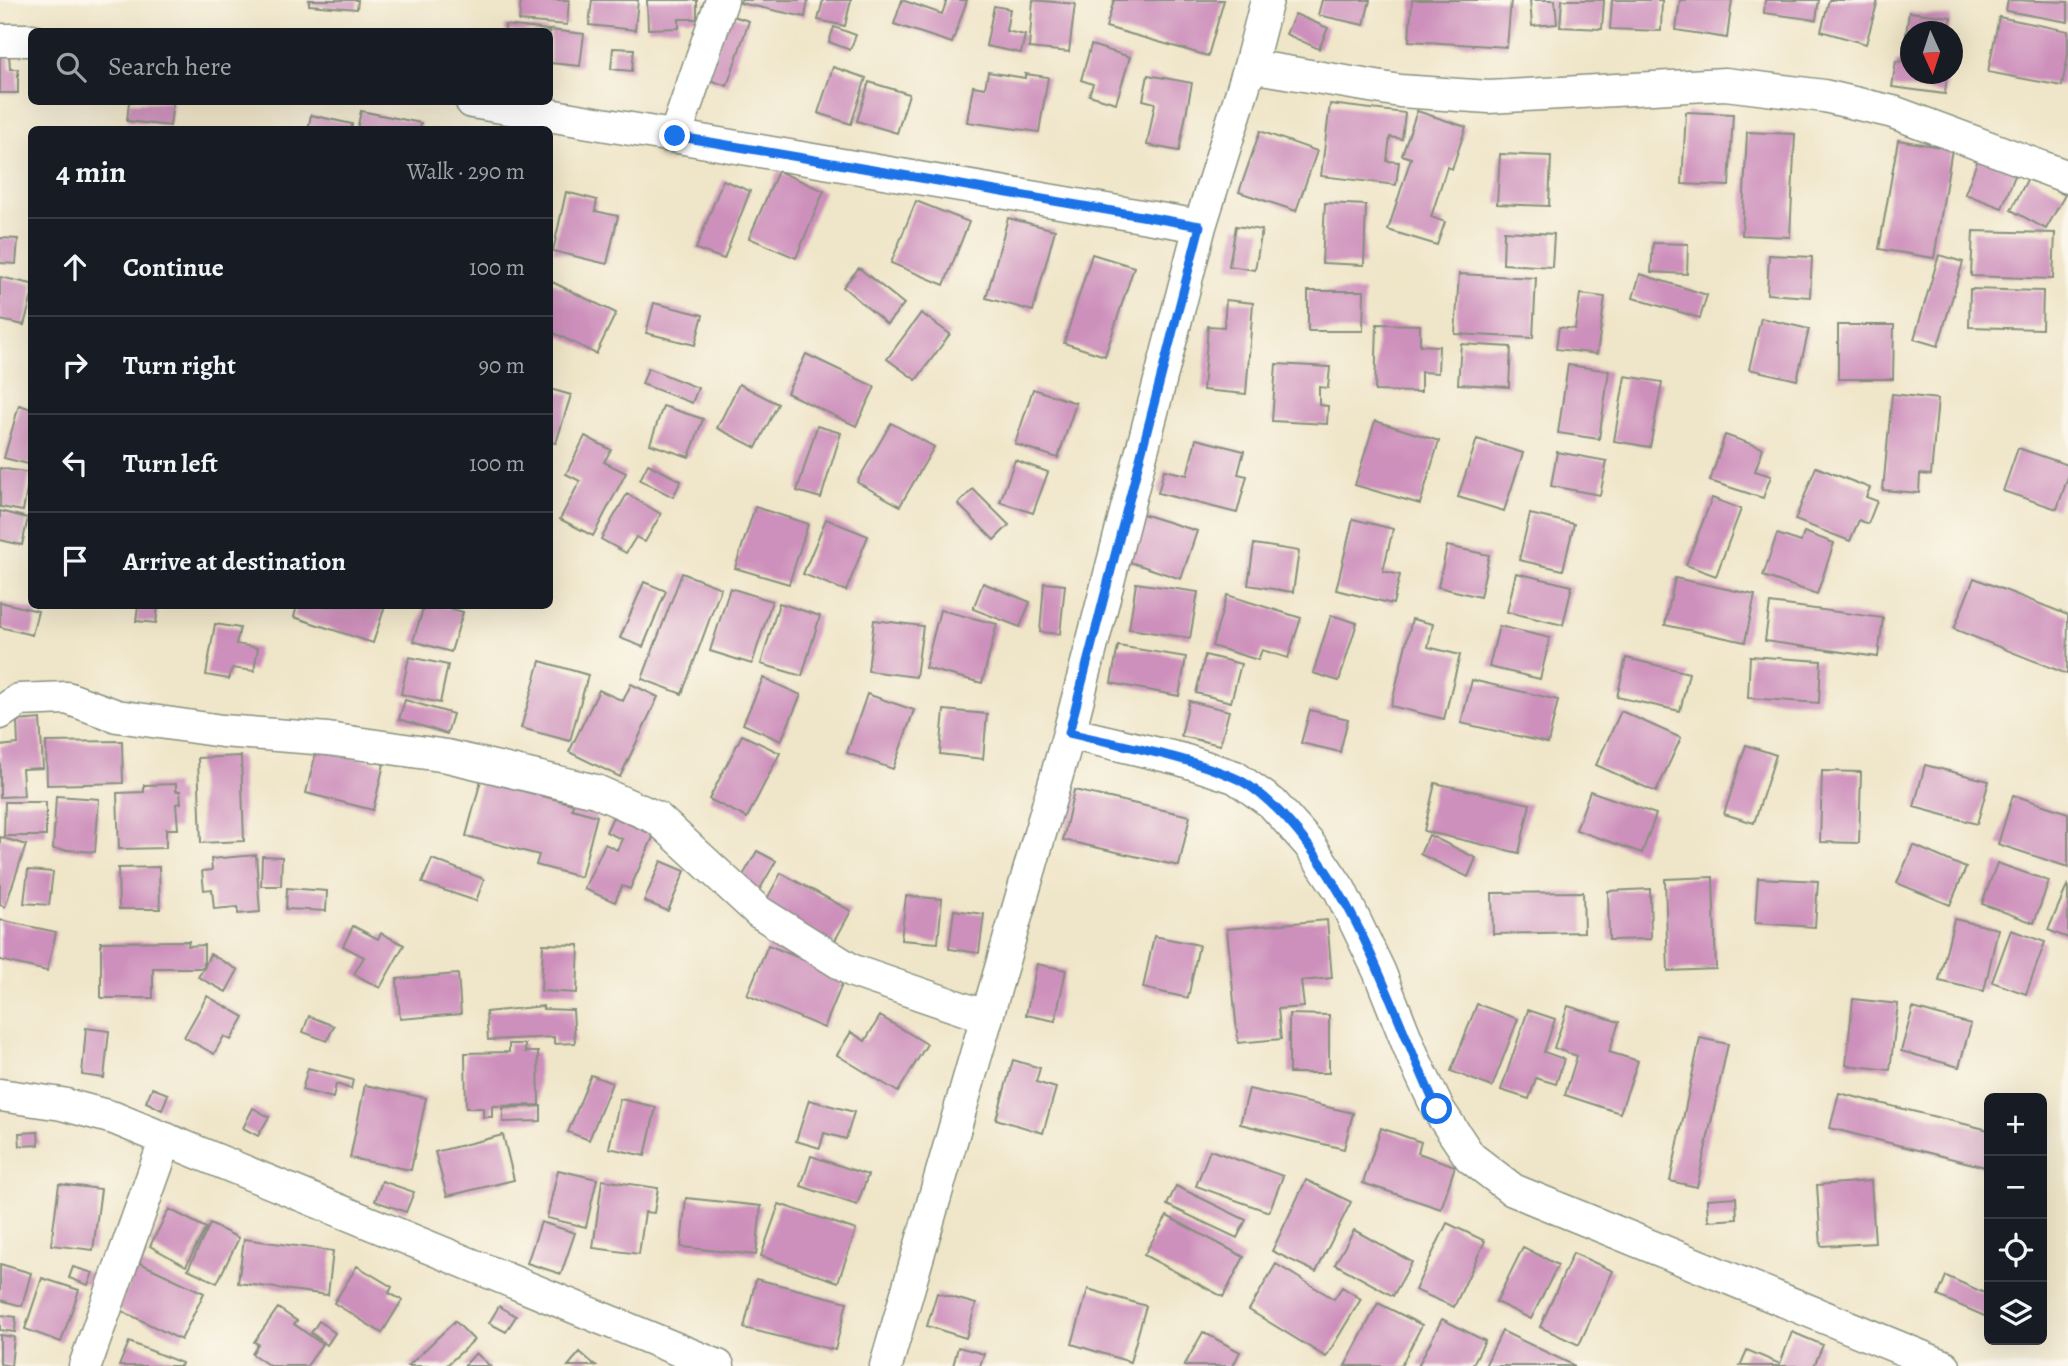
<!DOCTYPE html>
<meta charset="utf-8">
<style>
body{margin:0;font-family:Alegreya,serif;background:#20242c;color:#f1f3f6}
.controls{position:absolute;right:21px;bottom:21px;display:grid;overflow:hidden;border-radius:10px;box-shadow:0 7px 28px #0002}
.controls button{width:63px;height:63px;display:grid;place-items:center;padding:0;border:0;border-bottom:2px solid #363941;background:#171b24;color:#f1f3f6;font:35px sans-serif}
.compass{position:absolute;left:1900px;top:21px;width:63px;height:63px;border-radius:50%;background:#171b24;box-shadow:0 7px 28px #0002;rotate:177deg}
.stop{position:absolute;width:21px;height:21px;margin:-16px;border:5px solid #1a73e8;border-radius:50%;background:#fff}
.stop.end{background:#1a73e8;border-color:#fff;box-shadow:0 2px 7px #0008}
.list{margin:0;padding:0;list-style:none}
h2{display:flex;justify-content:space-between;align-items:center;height:91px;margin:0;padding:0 28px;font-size:30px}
h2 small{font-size:23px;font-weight:400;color:#9ea1a6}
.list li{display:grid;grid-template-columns:46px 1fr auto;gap:21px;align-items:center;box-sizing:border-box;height:98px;padding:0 28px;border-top:2px solid #363941}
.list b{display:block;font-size:26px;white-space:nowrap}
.list em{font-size:23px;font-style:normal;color:#9ea1a6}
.icon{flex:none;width:38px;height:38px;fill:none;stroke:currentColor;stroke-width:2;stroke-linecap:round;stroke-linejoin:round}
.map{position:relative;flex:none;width:2068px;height:1366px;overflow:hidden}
.search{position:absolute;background:#171b24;box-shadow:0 7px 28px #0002;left:28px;top:28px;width:525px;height:77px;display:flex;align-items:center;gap:18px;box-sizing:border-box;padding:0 24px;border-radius:10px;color:#9ea1a6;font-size:26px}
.panel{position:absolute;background:#171b24;box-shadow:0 7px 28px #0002;left:28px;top:126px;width:525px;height:483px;border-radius:10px}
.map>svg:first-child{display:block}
</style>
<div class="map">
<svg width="2068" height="1366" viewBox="0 0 2068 1366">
<rect width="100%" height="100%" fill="#fbf7ec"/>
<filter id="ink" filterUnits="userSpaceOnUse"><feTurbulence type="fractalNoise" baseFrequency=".0143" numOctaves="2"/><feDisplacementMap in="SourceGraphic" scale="14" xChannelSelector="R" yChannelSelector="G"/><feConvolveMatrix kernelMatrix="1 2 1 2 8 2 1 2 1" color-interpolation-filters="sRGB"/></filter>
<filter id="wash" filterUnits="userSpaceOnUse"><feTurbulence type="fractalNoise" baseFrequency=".00686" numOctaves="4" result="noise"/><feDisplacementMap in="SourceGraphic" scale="28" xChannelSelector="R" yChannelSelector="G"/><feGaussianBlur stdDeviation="1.57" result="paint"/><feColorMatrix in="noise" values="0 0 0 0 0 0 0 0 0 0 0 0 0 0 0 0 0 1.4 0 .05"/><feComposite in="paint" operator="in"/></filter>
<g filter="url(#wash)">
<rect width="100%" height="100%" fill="#efe5c8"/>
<g id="blocks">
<path fill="#cd8fbb" d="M309,0H358L357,9L309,5Z
M521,0H569L567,25L519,21Z
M592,0H638L635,30L589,25Z
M647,0H697V19H679V28L648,29Z
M741,0H808L805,17L740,3Z
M823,0H851L845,26L818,20Z
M902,0L942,14L947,0H967L952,43L894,24Z
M1033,0L1075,4L1069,52L1029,48Z
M1114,0H1224L1208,56L1106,27Z
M1322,0H1370L1364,25L1318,15Z
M1412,0H1511L1507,47L1409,41Z
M1530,0H1555L1557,24L1532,26Z
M1562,0H1604L1602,29L1560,27Z
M1612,0H1662L1661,31L1610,29Z
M1680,0H1732L1727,38L1676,30Z
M1765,0H1819L1816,20L1764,13Z
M1829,0H1878L1866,44L1821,31Z
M2008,0L2068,2V22L2006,11Z
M994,6L1010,9L1006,31L1025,35L1021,53L986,46Z
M1909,12L1951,17L1949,32H1910V74H1947L1945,94L1892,87L1896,61L1902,62Z
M1295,14L1328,28L1319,49L1286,34Z
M729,15L749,21L727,86L707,79Z
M1999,17L2068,31V55L2062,86L1988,72Z
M505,25L548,30V32H505Z
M834,27L856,35L850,50L829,42Z
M550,30L584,34L580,66L550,63Z
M1091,45L1130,57L1116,103L1089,95L1093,84L1081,80Z
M613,48L634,49L632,71L611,69Z
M0,53H9L10,69H18V93H0Z
M833,67L866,78L851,124L818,113Z
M988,72L1025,78V74L1048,77L1039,132L967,122L973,86L985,88Z
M1148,75L1192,83L1179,151L1147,145L1155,103L1143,100Z
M869,82L909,94L897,133L857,121Z
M129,102H173L170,126L127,121Z
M1330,104L1405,113L1402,139L1390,137L1387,161L1399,162L1396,185L1321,176Z
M361,111L421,123L420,130H357Z
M1417,111L1466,127L1452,169L1447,167L1431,217L1445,222L1437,245L1388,230L1411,158L1402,155Z
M1686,112L1733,114L1729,186L1682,184Z
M311,115L352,124L351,130H308Z
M1260,131L1317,151L1296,211L1239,192Z
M1747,132L1795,134L1790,237L1742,235Z
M1898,140L1952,149L1934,258L1879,249Z
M1500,154L1551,156L1549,206L1497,204Z
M1980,154L2018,168L2002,208L1965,194Z
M778,171L824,191L796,258L749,238Z
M2029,176L2065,195L2046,229L2011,210Z
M723,180L750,191L724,259L696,249Z
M566,192L597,200L595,211L618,216L607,264L553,251Z
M916,201L969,222L944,285L891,263Z
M1325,203L1366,205L1364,265L1322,263Z
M1008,218L1055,230L1033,311L986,298Z
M1236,226L1262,230L1255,270L1229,266Z
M1504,231L1554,234L1552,267L1503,264Z
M1973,231L2055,233L2053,279L1971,276Z
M0,238L18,239L16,264L0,263Z
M1653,243L1688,244L1687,274L1651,272Z
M1092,254L1134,267L1105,356L1064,343Z
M1769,255L1812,257L1810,297L1767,294Z
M1939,255L1963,262L1938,346L1914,339Z
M859,268L904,304L887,324L843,287Z
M1459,274L1536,278L1533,338L1455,334Z
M1640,274L1707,295L1700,318L1633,298Z
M0,277L32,284V296L24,325L0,320Z
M550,281L616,313L596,354L550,331Z
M1970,289L2043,291L2042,329L1969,327Z
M1308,291H1364L1363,331H1308Z
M1580,294L1605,297L1597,354L1556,349L1559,327L1575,329Z
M1226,300L1253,303L1246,394L1203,390L1208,326L1224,327Z
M654,303L703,315L695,345L646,333Z
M921,313L950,334L916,380L887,359Z
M1761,318L1809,329L1797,380L1749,369Z
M1377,324L1420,325V345L1439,346L1438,373L1421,372V392L1375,391Z
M1838,325H1894L1893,379H1838Z
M1461,344L1511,347L1509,387L1458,384Z
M806,354L875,387L856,426L787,393Z
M1276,364L1330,367L1328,388L1319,387V405L1328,406L1327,424L1272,421Z
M1568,365L1609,371L1599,439L1558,433Z
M648,368L698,388L692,403L642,384Z
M1625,376L1662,382L1650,447L1614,441Z
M739,384L778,404L756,448L717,428Z
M550,389L571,395L556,443L550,442Z
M1033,389L1076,403L1058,458L1015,444Z
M1892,394L1938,399L1931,475L1920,474L1919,493L1883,490Z
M19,405L32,409V465L4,458Z
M663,406L703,419L689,457L650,444Z
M1375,421L1439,441L1420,504L1355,485Z
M891,423L934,447L900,506L857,482Z
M817,426L841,433L821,498L797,491Z
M1725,435L1763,448L1755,471L1771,476L1763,498L1710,481Z
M585,436L611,450L604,462L626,473L593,536L560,519L580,481L566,474Z
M1196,439L1244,451L1238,474L1247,476L1237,513L1158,493L1164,470L1187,475Z
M1477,439L1523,453L1504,511L1458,497Z
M2018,448L2068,465V477L2057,509L2003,491Z
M1557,452L1607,461L1600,495L1551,486Z
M1015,460L1048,472L1033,513L1000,502Z
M648,464L681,481L673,497L640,480Z
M1816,467L1870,488L1866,497L1877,501L1868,524L1859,520L1850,541L1795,520Z
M0,468L30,473L23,511L0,507Z
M973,489L1009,525L994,540L958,504Z
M627,494L661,514L645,542L636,537L626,553L601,539Z
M1712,498L1741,509L1716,576L1686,565Z
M755,507L808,524L789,584L735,568Z
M0,511L28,518L22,545L0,540Z
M1139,513L1197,531L1181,579L1124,560Z
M1530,514L1574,524L1563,570L1519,560Z
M826,519L868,536L846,591L803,574Z
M1353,519L1393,529L1383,571L1400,575L1393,604L1336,590Z
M1804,532L1834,543L1817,594L1763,576L1777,534L1801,542Z
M1254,544L1299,551L1293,592L1248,585Z
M1447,546L1489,555L1480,597L1438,587Z
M682,573L721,588L682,694L642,679Z
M1516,573L1572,586L1563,625L1507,612Z
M1675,578L1755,595L1745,642L1665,625Z
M1974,578L2068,615L2067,674L1954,629Z
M644,582L666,591L643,647L620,638Z
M983,583L1030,602L1020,627L973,609Z
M1044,583L1065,585L1060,634L1040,632Z
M1136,583L1198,592L1190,638L1129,629Z
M730,588L772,601L752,664L710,651Z
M1227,595L1301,618L1288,658L1262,650L1258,660L1212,646Z
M0,602L38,611L32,635L0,627Z
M779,603L820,616L802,676L761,664Z
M1770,603L1883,618L1878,657L1765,641Z
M138,606H158L156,623L136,621Z
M297,606H385L373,643L294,617Z
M424,606H442L463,612L451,652L413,641Z
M940,610L997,624L982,683L925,668Z
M1331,615L1357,623L1339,681L1313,673Z
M1412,619L1433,624L1428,647L1460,655L1444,719L1391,706Z
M874,620L923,626L916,677L868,671Z
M215,624L240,628L236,644L258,648L254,671L232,668L229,679L206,675Z
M1499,626L1550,638L1540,679L1489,667Z
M1118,646L1186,657L1179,696L1111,683Z
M1205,655L1241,664L1231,702L1196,693Z
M1750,656L1821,661L1819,703L1748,698Z
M409,657L448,665L440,703L401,694Z
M1626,658L1689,673L1680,711L1617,697Z
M540,661L588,675L570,741L521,728Z
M763,678L801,695L781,741L743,724Z
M1472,680L1558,700L1548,743L1461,723Z
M631,684L658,697L620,777L569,752L599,690L623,701Z
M867,694L914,710L893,769L847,753Z
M405,700L453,714L447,734L399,719Z
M1189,701L1229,711L1220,745L1181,736Z
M944,710L987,714L983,759L940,754Z
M1310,710L1348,719L1340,752L1301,743Z
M1621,711L1681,738L1656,792L1596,765Z
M40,719L43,768L22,769L24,796L0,797V746L18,744L17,721Z
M742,735L780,753L747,818L709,799Z
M122,741L123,783L47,785L46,742Z
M1746,745L1776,755L1754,823L1724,814Z
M317,748L384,764L373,810L306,793Z
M241,756L244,841L201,843L198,758Z
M1925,765L1989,781L1977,824L1914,807Z
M1822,771L1861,772L1859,843L1820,842Z
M481,780L573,804L572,809L597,816L581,877L536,865L539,855L466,836Z
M1435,783L1530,804L1519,853L1424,831Z
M176,784V791H180L181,803L176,804L178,829H166V848L119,849L117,793L144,792V785Z
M1074,790L1190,816L1179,866L1063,840Z
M1590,791L1656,814L1642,853L1576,830Z
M2013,795L2068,813V867L1998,844Z
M56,796L99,799L95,852L53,849Z
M5,802H46V836H4Z
M613,817L654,835L630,889L622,886L615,902L584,889L605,844L617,850L622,839L606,832Z
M1429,835L1476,858L1468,877L1420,854Z
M0,837L26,845L5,907L0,905Z
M1913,845L1966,868L1950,905L1897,883Z
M757,851L776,861L757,894L738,884Z
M256,855L260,912L238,914V907L214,909L212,889L204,890L202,871L212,870L211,859Z
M262,856L282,857L281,886H261Z
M432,859L484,879L476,901L422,883Z
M661,861L685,871L668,911L644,901Z
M1997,863L2049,881L2034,923L1982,904Z
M159,867L160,909H119L118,868Z
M28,870L53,872L49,905L24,903Z
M781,873L851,911L833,944L763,906Z
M1713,877L1716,969L1668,971L1665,879Z
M1758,878L1818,881L1815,927L1755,923Z
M2068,884V938L2048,930Z
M287,888L327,891L326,911L286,909Z
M1650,889L1651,939L1609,940L1608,891Z
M1583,892L1584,932L1493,934L1492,893Z
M906,896L942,899L938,943L901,940Z
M954,910L984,914L979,953L949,949Z
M1954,919L1998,929L1984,991L1939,981Z
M0,920L56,932L47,971L0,960Z
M1327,920L1332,978L1301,981L1304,1007L1278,1009L1281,1039L1238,1043L1227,929Z
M353,926L378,939L381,933L404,945L380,988L354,974L364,957L343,946Z
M2011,930L2045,942L2026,994L1992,982Z
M1154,936L1199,945L1188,998L1143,988Z
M189,941L188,946L204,945V968L210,954L238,970L226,992L198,977L204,968H153V998H101V942Z
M543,944L579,945L577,993L541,991Z
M768,945L845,977L824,1028L747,995Z
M1037,964L1066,970L1055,1021L1026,1015Z
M458,974L461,1014L400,1019L397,979Z
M207,996L244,1017L231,1040L224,1036L214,1054L184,1037Z
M1853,999L1898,1004L1890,1070L1846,1065Z
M1477,1004L1518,1019L1492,1087L1451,1071Z
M543,1006V1009L573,1010L575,1043L554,1044V1037L488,1040L486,1012Z
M1568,1006L1619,1022L1609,1052L1638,1061L1620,1113L1565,1095L1577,1056L1554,1048Z
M1913,1008L1971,1024L1959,1067L1901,1051Z
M1528,1010L1555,1019L1544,1052L1564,1059L1556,1084L1536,1078L1529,1099L1501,1090Z
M1289,1014L1329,1015V1073H1289Z
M309,1016L334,1026L327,1041L303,1032Z
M880,1016L927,1044L898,1092L837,1055L851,1032L865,1041Z
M86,1028L109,1031L104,1078L82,1075Z
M1700,1038L1728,1044L1697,1187L1670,1181Z
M509,1044H525V1052H538L539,1105L492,1106V1117H483V1108H466L465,1053L509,1052Z
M1013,1060L1040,1068L1036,1082L1056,1088L1043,1133L996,1119Z
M308,1068L353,1080L351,1089L336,1084L333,1098L302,1090Z
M591,1075L612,1083L589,1140L568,1132Z
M365,1085L426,1098L411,1170L350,1158Z
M152,1088L168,1094L162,1110L146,1102Z
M1249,1089L1353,1113L1344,1149L1240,1124Z
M1839,1093L1989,1130V1168L1830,1128Z
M620,1099L656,1107L645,1156L609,1148Z
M809,1100L854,1112L846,1139L824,1133L820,1148L796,1141Z
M541,1106V1121L503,1122V1108Z
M253,1108L269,1117L258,1136L243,1128Z
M1381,1128L1421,1142L1418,1153L1455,1166L1441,1209L1363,1183Z
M38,1132L39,1145L20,1146L19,1133Z
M503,1135L514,1180L447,1196L435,1152Z
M1210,1150L1283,1176L1269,1212L1196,1186Z
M811,1156L868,1175L857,1205L801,1186Z
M558,1170L597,1179L586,1227L547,1218Z
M602,1180L658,1188L654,1213L645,1212L639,1254L593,1248Z
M1306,1180L1351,1202L1316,1272L1272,1251Z
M382,1181L414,1192L406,1212L375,1201Z
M1871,1181L1875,1243L1821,1246L1817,1185Z
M59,1184L101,1189L93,1250L51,1245Z
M1176,1186L1246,1220L1237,1238L1167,1205Z
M1736,1197L1737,1219L1708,1221L1707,1199Z
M686,1198L761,1206L756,1255L681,1247Z
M779,1204L856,1230L838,1282L761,1256Z
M169,1209L206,1228L186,1266L150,1246Z
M1167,1216L1244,1257L1223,1297L1144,1255Z
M541,1222L575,1233L561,1274L527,1263Z
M1447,1223L1485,1241L1454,1307L1415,1290Z
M210,1224L239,1238L217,1283L188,1269Z
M1354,1230L1412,1262L1393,1296L1335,1264Z
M244,1239L333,1251L328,1295L238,1283Z
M1523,1247L1558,1265L1531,1319L1496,1302Z
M1573,1253L1613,1271L1579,1345L1540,1327Z
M140,1263L204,1293L181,1340L118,1309Z
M0,1264L31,1273L22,1306L0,1300Z
M1276,1264L1334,1299L1342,1287L1361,1299L1326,1357L1249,1310Z
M357,1266L392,1287L389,1293L402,1300L382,1333L334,1303Z
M73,1267L93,1273L88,1285L69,1278Z
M1946,1276L1989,1295V1318L1938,1296Z
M42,1278L79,1290L61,1342L25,1329Z
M756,1279L847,1302L835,1350L744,1328Z
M1088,1289L1146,1306L1130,1362L1072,1344Z
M937,1293L976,1304L966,1338L927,1326Z
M1378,1303L1422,1325L1401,1366H1345Z
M499,1306L516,1316L506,1332L489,1323Z
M278,1308L297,1321L294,1324L322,1344L307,1366H270L252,1354L258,1344L254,1342Z
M0,1315L16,1317L15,1332L0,1330Z
M1442,1319L1485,1341L1472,1366H1418Z
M319,1321L335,1333L327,1345L311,1333Z
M455,1321L474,1340L446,1366H408Z
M1502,1331L1575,1366H1485Z
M1203,1332L1240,1352L1233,1366H1184Z
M1792,1332L1823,1345L1814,1366H1740L1747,1350L1780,1364Z
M0,1335L14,1337L11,1366L0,1364Z
M129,1342L182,1363L181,1366H119Z
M958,1347L984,1354L980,1366H953Z
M580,1352L596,1366H568Z
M476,1353L490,1366H464Z"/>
</g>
</g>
<g filter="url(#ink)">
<use href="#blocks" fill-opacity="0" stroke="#87917e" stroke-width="2"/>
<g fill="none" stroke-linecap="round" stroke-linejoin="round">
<defs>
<path id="minor" d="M0,40H32
M1250,66L1400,91L1489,97L1725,84L1824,96L1893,112L2068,177
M472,102L1200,226
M675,136L722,0
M0,713L19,700L67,698L117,716L222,731L328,739L447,756L596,791L657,818L759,912L853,971L987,1017
M1069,733L1180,759L1235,777L1272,803L1309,844L1340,890L1379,971L1414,1059L1438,1109L1470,1157L1513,1190L1944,1366
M0,1095L62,1104L114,1118L718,1366
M85,1366L166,1139
M886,1366L1069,733L1200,226L1250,66L1267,0"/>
</defs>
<use href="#minor" stroke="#87917e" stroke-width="35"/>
<use href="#minor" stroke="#fff" stroke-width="32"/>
</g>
</g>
<g fill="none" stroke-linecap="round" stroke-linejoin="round" filter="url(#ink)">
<path stroke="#1a73e8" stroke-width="9" d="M675,136L1200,226L1069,733C1123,746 1181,755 1233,777C1255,786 1274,805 1290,823C1362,904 1392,1012 1437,1109"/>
</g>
</svg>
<div class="controls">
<button>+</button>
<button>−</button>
<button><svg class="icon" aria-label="locate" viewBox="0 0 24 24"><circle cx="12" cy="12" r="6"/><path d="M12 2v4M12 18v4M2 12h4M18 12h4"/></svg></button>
<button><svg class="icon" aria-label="layers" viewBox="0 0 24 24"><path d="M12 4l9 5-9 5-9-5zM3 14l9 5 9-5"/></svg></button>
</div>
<svg class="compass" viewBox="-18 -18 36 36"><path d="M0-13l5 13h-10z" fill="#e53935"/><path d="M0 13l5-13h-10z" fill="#9ea1a6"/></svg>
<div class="stop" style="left:1437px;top:1109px"></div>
<div class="stop end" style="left:675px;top:136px"></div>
<div class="search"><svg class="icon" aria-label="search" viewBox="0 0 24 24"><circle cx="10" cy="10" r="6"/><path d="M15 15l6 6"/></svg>Search here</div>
<section class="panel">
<h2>4 min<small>Walk · 290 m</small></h2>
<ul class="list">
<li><svg class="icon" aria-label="ahead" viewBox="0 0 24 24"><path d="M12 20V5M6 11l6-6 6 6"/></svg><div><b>Continue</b></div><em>100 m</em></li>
<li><svg class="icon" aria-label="right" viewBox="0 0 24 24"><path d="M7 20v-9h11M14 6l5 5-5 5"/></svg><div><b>Turn right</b></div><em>90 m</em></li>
<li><svg class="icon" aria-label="left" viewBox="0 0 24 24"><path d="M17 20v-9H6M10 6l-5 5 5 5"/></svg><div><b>Turn left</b></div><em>100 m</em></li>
<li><svg class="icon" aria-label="arrive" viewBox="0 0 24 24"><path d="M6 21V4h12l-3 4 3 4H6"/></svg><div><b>Arrive at destination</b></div></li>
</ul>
</section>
</div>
